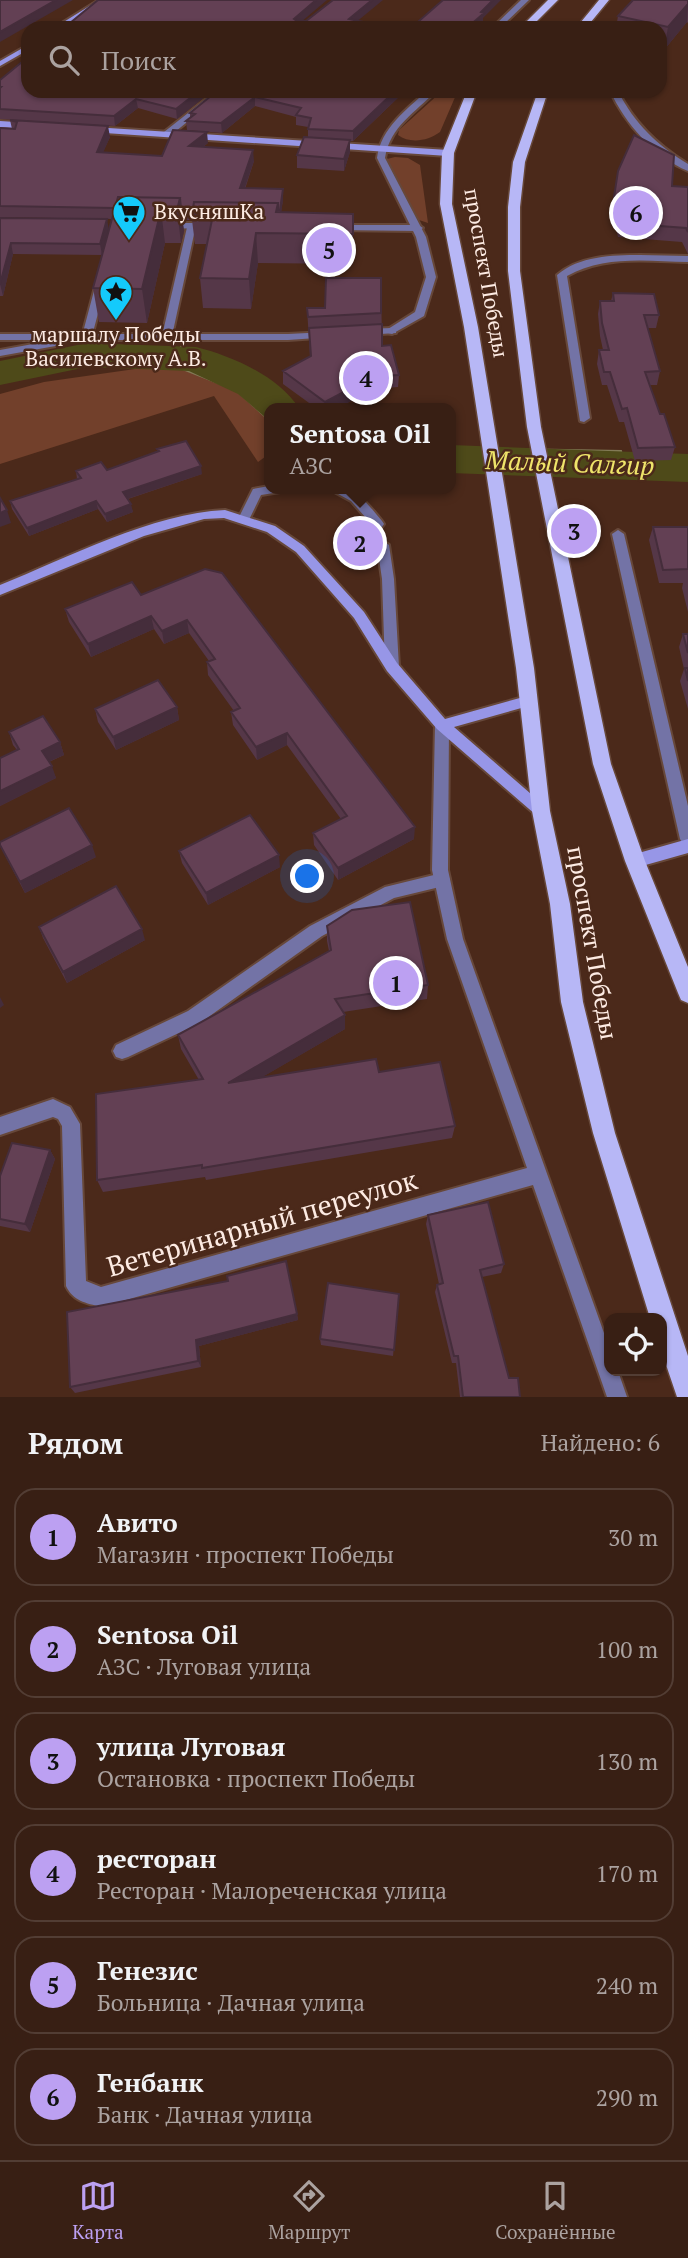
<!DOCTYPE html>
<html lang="ru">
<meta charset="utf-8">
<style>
body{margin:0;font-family:"PT Serif",serif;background:#432c22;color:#f1f3f6}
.controls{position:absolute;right:21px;bottom:21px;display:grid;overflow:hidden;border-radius:14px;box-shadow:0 2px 5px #0004}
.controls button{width:63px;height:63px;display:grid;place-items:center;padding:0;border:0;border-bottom:2px solid #523d34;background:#381f14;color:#f1f3f6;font:35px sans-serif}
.you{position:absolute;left:308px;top:877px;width:24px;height:24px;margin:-18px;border:5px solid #fff;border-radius:50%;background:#1a73e8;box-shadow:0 0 0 10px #1a73e833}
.badge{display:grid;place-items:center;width:46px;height:46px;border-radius:50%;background:#bca0f2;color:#111;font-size:23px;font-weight:700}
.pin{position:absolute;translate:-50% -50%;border:4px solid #fff;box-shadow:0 2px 7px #0006}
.popup{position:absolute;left:264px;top:403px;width:192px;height:91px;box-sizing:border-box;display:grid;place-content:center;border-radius:14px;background:#381f14;filter:drop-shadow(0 2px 5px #0005);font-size:23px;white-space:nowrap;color:#aba2a0}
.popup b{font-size:26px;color:#f1f3f6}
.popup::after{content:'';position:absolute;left:50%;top:100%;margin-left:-14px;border:14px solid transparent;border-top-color:#381f14}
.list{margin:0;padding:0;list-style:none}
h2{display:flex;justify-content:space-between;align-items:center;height:91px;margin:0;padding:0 28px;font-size:30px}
h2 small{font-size:23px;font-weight:400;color:#aba2a0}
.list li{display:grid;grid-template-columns:46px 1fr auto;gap:21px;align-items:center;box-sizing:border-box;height:98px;margin:0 14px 14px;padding:0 14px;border:2px solid #523d34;border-radius:21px}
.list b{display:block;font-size:26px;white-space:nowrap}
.list p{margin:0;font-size:23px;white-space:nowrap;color:#aba2a0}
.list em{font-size:23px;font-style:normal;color:#aba2a0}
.icon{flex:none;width:38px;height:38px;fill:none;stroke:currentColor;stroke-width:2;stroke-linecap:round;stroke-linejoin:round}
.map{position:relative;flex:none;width:688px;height:1397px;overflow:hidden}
.search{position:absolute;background:#381f14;box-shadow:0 2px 5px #0004;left:21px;right:21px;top:21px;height:77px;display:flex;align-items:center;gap:18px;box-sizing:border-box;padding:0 24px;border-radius:21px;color:#aba2a0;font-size:26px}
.sheet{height:763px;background:#381f14}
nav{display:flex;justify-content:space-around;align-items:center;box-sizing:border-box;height:98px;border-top:2px solid #523d34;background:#381f14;font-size:19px;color:#aba2a0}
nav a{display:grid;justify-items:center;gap:4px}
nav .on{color:#bca0f2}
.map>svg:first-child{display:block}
</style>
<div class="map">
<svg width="688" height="1397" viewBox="0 0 688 1397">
<rect width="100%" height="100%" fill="#4b291a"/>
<path fill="#72402b" d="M441,92L456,95L440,132C428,141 410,144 398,135L399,130Z
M395,157L408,158L420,165L428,223L416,219L387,162V159Z
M170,364L236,390L269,420V454L258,462L214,396L0,464V394L44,382Z"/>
<path fill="#4e4a19" stroke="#827a56" stroke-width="2" d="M181,347C194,352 207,352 219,357C250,368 274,387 299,408H269V420L236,390L170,364Z
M451,448L621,451L626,469L451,467Z"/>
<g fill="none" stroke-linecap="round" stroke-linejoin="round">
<path fill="#4e4a19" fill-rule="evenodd" d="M87,343L196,347C232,356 278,376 299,408H269V418L265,417L238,394L189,371L87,367L0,385V361Z
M451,445L688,454V482L451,473Z"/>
<defs>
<path id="lane" d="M521,0H529L500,28H492Z
M427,91H436C416,112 390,126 385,158L426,237L436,277L424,316L392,334L388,333V329L415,312L426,277L416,237L377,158C381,128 406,110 427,91Z
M610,91H618C634,123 658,146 688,164V171C654,157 625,123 610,91Z
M188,223L196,225L172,336L167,339L162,336Z
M100,284L105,287L92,336L91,338H83L82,336L95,287Z
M269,486V489H282L280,492L261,495L248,522H240L238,519L253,489Z
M329,489C358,488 365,501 382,521L384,524L382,527H374L351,501Z
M383,541L389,545L394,579L399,667L392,672L385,667L382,579L377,545Z
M442,873L448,875L450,880L448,885L394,898L322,936L200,1023L128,1057L122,1059L116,1057L113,1051L116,1045L188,1011L310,926L385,887Z"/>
<path id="street" d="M216,91H225L170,136H164V132Z
M163,223H212L217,226L212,229L166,228L161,225Z
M331,225H418L423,228L418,231L334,230L331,229Z
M640,255L688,256V262C647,261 604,255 567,276L590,418L584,422L580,421L557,275C579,256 612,255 640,255Z
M392,328L396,329V333L365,335L360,332L365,329Z
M327,332L332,335L331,337L288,340H59L62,343L61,345L0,356V350L55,340H0V334H288Z
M618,530L624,534L688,806V846L683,844L680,839L612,534Z
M442,719L447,721L449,725L448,870L463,939L609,1347V1371H618L627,1397H607L533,1185L101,1307C86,1303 73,1301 66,1286L62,1126L58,1119L53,1117L0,1135V1117L53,1099L70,1107L80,1124L86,1281L101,1287L527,1168L447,939L432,870L435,725L437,721Z"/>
<path id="secondary" d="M99,0H108L63,28H54Z
M28,45V50L0,66V61Z
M0,121L31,123L35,126L31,129L0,127Z
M93,127L448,150L452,153L448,156L90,132L89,130Z
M225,510L275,526L304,546L364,612L397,663L445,719L527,696L532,697L534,701L532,705L454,727L546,807L549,811L546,815L541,817L536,815L437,729L387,671L354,618L296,552L267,532L224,518L204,519L144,536L0,595V585C67,558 153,513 225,510Z
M688,839V853L635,868L630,866L627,861L630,856L635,854Z"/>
<path id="primary" d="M548,0H558L530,28H520Z
M599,0H609L586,28H576Z
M467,91H477L454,153L452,204L478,327L534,668L550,811L570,904L583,1002L615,1133L688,1356V1397H677L662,1353V1318H650L593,1133L561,1002L550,904L532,811L516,668L464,327L440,204L442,153Z
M538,91H548L525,162L520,207V271L541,427L611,764L645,861L688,967V1003L681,1000L678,993L625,861L593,764L527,427L508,271V207L513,162Z"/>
</defs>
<use href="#lane" stroke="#67483a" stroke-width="4"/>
<use href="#street" stroke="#67483a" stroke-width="4"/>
<use href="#secondary" stroke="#67483a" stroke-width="4"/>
<use href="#primary" stroke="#67483a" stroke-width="3"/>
<use href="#lane" fill="#7373a6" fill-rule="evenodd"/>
<use href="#street" fill="#7373a6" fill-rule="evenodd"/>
<use href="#secondary" fill="#9796e7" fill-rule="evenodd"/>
<use href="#primary" fill="#b7b7f6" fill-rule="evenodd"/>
</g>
<path fill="#553748" d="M688,0V23L687,22L664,50L660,49V28H616L618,16Z
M0,80L28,91H212L177,119L138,108L115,126L0,119Z
M217,91H405L353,141H350V152L344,171L297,168V155L308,137V127L296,125V117L255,106L222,133L187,130L186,121L190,118V113Z
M10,120L110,137L103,152L162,156L208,143L203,147L254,161L245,189L283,200L281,212L353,214V264L258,263L251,309L203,308L200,278L207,244H195L192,220H182L184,231L181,243H165L147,323L99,322L93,288L102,255L13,254L3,296H0V218L109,230L112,219L0,217V128L12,129Z
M616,185L672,186L688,187V254L682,242L618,237L612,211Z
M381,278L382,346L399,375L398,387L373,389L338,408H316L283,384V371L310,357L307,308H325Z
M613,293L659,315L656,328H648L660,371L657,385H650L660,414L675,447L671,460L635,461L624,422H619L607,385H602L597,364L599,350H603L600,336L598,314L600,301H611Z
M157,449L202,474L128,499L133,512L107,522L98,509L29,536L12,509L10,501L77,479L76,471L107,470L158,451Z
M653,527H688V612L682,588L683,583H659L649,540Z
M205,569L414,839L338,880L314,845L313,833L341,819L287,745L257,760L233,725L231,712L234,711L208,675L207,662L209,661L189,633L164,644L154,629L91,657L69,622L65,609L141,595Z
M683,634H688V709L680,681L684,669L679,647Z
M177,707L179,720L116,750L98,722L95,709Z
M9,732L60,742L64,755L49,762L56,778L0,806V758L17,750L13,745Z
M0,846L96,857L25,893Z
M179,851L280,867L208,905L182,863Z
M327,926L428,985L427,999L343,1012L345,1029L262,1077L379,1072L455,1126L452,1138L206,1180L205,1177L103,1192L97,1180L199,1080L181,1049L178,1035L329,951L327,941Z
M39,927L145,940L67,983L43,938Z
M50,1150L55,1159L30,1232L0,1226V1176Z
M428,1215L504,1264L501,1273L482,1277L509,1378L520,1397H460L456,1363H452L435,1292L437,1285L439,1284L426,1224Z
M228,1281L297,1314L298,1320L199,1346L201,1367L75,1393L70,1387Z
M399,1294L393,1356L321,1345L320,1339Z"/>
<path fill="#452d3b" d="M56,0H73L0,42V32Z
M316,0H327L294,28V19Z
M372,0H383L349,28V19Z
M493,0H501L483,18V22L477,28H467Z
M688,4L687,22L664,50L668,27Z
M199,91H212L177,119L176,109Z
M395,91H405L353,141V131Z
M255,97V106L222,133L221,123Z
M136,99L138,108L115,126L114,116Z
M108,126L110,137L99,162L97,152Z
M207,132L208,143L190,157L189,146Z
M350,140V152L344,171V159Z
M253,150L254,161L241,199L240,188Z
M283,189V200L280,221V210Z
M180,198L184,231L181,243L177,210Z
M161,210L165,243L147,323L142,289Z
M107,219L109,230L102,255L100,244Z
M256,233L258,263L251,309L249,279Z
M11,243L13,254L3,296L0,284Z
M374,376L373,389L338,408H325V402Z
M201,466L202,474L124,500L123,492Z
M96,501L98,509L29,536L27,528Z
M131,504L133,512L107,522L105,514Z
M7,510L11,523L0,527V513Z
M151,616L154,629L91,657L88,644Z
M187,620L189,633L164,644L162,631Z
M177,707L179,720L116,750L113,737Z
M287,733V745L257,760L256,747Z
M60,742L64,755L46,763L42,751Z
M52,766L56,778L0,806V791Z
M415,827L414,839L338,880V868Z
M92,845L96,857L25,893L20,882Z
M279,855L280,867L208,905L206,893Z
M142,929L145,940L67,983L63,972Z
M0,997L4,1005L0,1008Z
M345,1015V1029L230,1096L228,1083Z
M50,1150L55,1159L30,1232L25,1224Z
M297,1314L298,1320L199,1346L201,1367L198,1361L196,1340Z"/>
<path fill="#634054" stroke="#452d3b" stroke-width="2" d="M0,0H56L0,32Z
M98,0H316L294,19L297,21H306L333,0H372L349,19L392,28H64Z
M443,0H493L481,12L484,13L467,28H411Z
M633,0H688V4L668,27L618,16Z
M28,57V91H199L176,109L136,99L114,116L0,109V88L1,87H0V80Z
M217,91H395L353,131L308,129L311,118L296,115L301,108L255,97L221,123L186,121L195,114L190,113Z
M10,120L108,126L97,152L162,156L173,130L207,132L189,146L253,150L240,188L283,189L280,210H278V203L194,202L193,209L181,208L180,198L118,197L115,208L0,206V128L15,129L17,122Z
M634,135L674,155L672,186L688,187V232L686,228L620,223L614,197L618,171Z
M304,137L350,140L344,159L297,155Z
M118,197L180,198L177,210H161L142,289L93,288Z
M194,202L278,203L276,212L353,214V234L256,233L249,279L200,278L213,215L192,214Z
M0,218L107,219L100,244L11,243L0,284Z
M326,278H381V313L308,317L307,308H325Z
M613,293L654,294L659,315H644L660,371L645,372L660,414H664L675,447L638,448L627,408L622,409L610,372H604L599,350H609L602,323L600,301H614Z
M382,324V346L391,345L399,375L374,376L325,402L283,371L311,356L309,328Z
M186,441L201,466L123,492L131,504L105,514L96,501L27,528L10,501L81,478L76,471L101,462L107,470L159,451L157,449Z
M0,498L7,510L0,513Z
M653,527H688V569L663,570Z
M205,569L222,573L415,827L338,868L313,833L347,816L287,733L256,747L231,712L240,708L207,662L215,659L187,620L162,631L151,616L88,644L65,609L132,582L141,595Z
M683,634H688V653Z
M685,668H688V681Z
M158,680L177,707L113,737L95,709Z
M43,716L60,742L42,751L52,766L0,791V758L19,749L9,732Z
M69,808L92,845L20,882L0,845V842Z
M250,815L279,855L206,893L179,851Z
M116,886L142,929L63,972L39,927Z
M410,902L428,985L335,999L345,1015L228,1083L376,1059L379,1072L440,1062L455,1126L202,1168V1165L97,1180L96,1094L203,1079L178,1035L331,950L327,926L352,910Z
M12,1143L50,1150L25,1224L0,1219V1176Z
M488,1202L504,1264L480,1270L509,1378H518L520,1397H463L458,1356H454L437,1285L443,1283L428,1215Z
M286,1261L297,1314L196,1340L198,1361L70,1387L67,1312L228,1281L227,1276Z
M328,1283L399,1294L394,1350L320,1339Z"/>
<defs>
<symbol id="supermarket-pin" viewBox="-11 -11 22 30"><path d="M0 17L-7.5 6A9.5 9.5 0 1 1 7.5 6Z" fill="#14cafb" stroke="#4b291a"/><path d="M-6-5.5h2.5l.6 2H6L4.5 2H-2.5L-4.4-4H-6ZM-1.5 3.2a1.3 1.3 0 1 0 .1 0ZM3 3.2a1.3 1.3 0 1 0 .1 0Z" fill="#111"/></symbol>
<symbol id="sight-pin" viewBox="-11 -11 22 30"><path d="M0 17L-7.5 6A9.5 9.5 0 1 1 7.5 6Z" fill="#14cafb" stroke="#4b291a"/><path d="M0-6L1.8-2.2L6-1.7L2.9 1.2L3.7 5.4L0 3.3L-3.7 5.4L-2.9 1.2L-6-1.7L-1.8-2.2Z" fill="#111"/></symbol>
</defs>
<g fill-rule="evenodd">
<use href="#supermarket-pin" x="110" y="193" width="38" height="52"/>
<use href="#sight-pin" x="97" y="273" width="38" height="52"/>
</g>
<g text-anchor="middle" stroke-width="5" stroke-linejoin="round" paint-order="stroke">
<g font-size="21" fill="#fdebe3" stroke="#4b291a" text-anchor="start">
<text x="154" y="219">ВкусняшКа</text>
<text x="116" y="342" text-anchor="middle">маршалу Победы<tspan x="116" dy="24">Василевскому А.В.</tspan></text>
</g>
<g font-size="21" fill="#fdebe3" stroke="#4b291a">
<text transform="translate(486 273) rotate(80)" y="7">проспект Победы</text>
</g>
<g font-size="24" fill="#fdebe3" stroke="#4b291a">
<text transform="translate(592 943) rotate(80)" y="8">проспект Победы</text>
</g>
<g font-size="26" font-style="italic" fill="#efe46a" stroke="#4b291a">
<text transform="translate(570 463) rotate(2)" y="9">Малый Салгир</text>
</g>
<g font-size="28" fill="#fdebe3" stroke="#4b291a">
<text transform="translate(262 1223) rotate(-16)" y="10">Ветеринарный переулок</text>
</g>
</g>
</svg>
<div class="controls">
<button><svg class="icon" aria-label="locate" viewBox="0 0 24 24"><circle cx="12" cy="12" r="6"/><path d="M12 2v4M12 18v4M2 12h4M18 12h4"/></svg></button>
</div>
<div class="you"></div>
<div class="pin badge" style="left:396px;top:983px">1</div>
<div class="pin badge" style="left:360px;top:543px">2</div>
<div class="popup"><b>Sentosa Oil</b>АЗС</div>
<div class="pin badge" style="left:574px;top:531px">3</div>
<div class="pin badge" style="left:366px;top:378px">4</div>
<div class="pin badge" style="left:329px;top:250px">5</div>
<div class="pin badge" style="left:636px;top:213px">6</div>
<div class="search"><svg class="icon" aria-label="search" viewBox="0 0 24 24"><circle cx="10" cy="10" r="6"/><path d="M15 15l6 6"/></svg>Поиск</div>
</div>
<section class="sheet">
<h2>Рядом<small>Найдено: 6</small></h2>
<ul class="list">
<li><span class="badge">1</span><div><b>Авито</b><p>Магазин · проспект Победы</p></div><em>30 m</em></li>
<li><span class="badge">2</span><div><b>Sentosa Oil</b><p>АЗС · Луговая улица</p></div><em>100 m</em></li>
<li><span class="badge">3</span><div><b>улица Луговая</b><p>Остановка · проспект Победы</p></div><em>130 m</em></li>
<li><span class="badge">4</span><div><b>ресторан</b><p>Ресторан · Малореченская улица</p></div><em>170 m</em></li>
<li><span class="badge">5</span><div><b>Генезис</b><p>Больница · Дачная улица</p></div><em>240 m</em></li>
<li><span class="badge">6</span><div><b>Генбанк</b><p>Банк · Дачная улица</p></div><em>290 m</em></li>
</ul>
</section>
<nav>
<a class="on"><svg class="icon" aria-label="map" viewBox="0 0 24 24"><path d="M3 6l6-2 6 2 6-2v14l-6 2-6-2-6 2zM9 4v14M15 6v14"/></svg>Карта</a>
<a><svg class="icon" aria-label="directions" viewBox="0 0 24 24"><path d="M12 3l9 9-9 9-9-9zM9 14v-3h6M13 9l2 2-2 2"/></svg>Маршрут</a>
<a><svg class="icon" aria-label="saved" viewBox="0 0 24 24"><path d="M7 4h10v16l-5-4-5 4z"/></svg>Сохранённые</a>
</nav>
